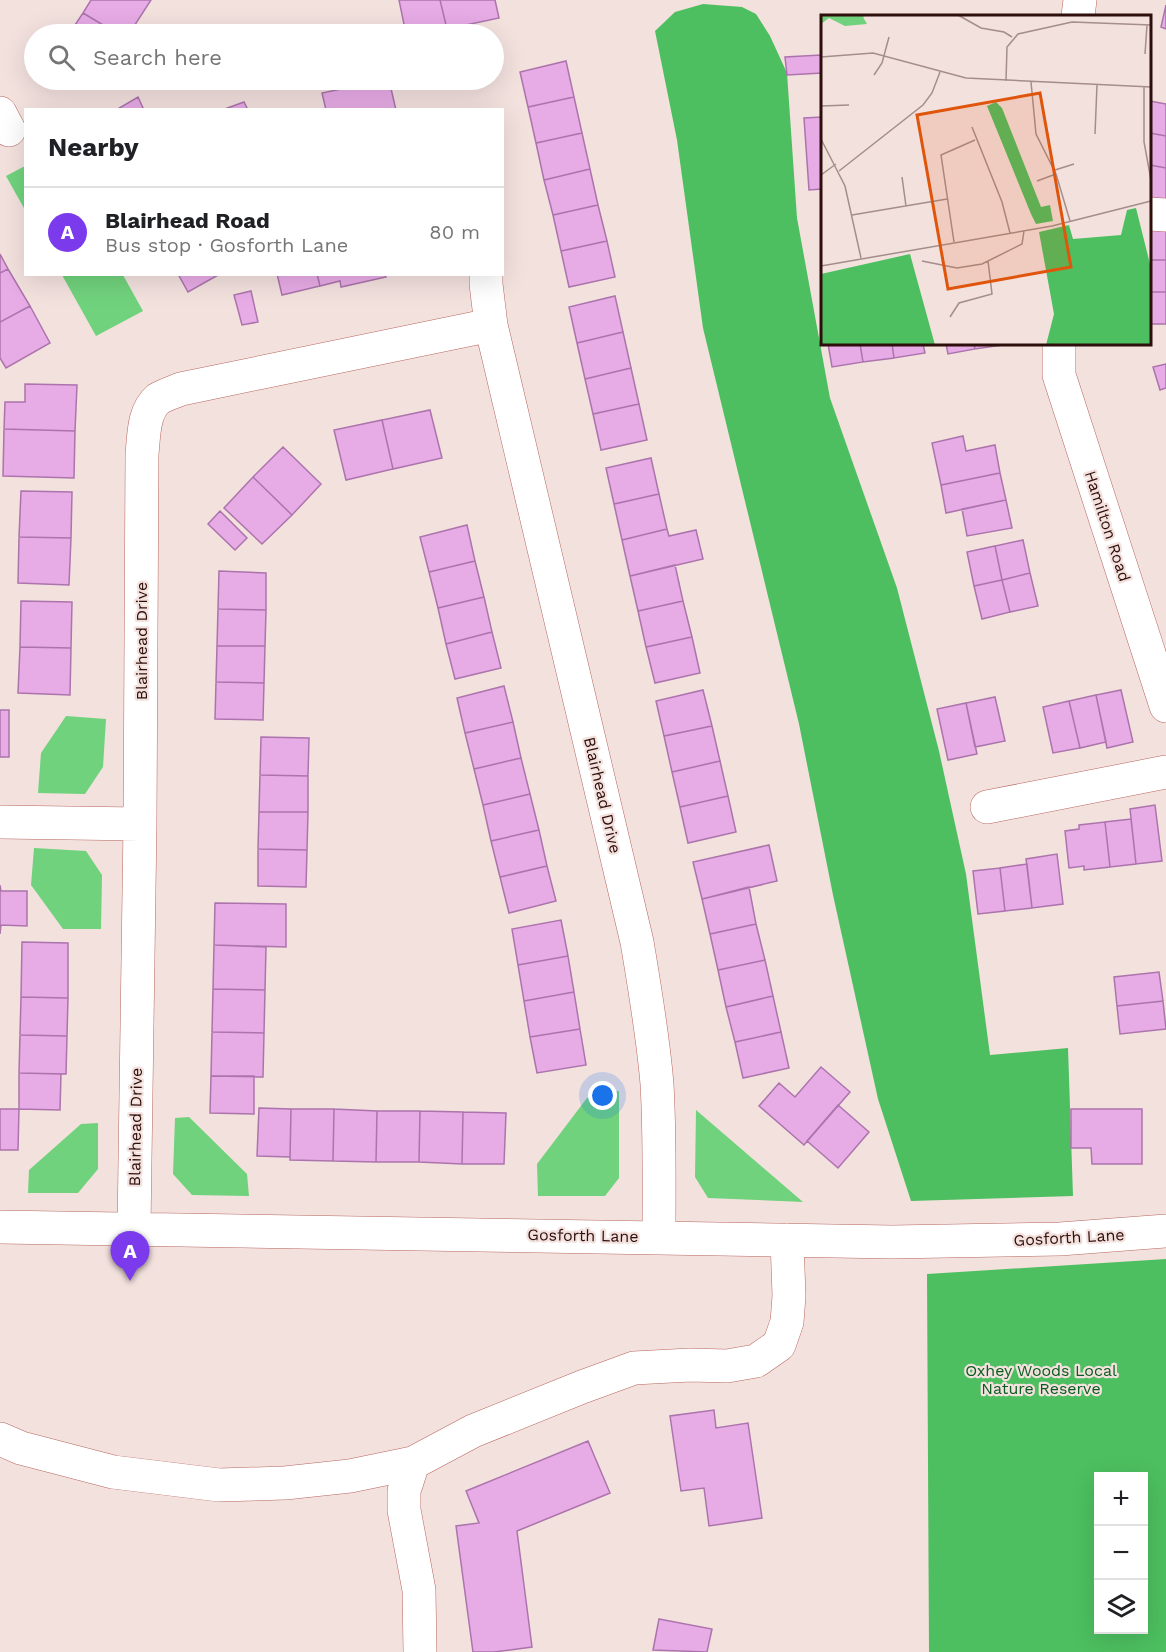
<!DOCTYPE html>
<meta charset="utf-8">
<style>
body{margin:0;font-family:"Work Sans",sans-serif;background:#f2f2f2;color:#202124}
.controls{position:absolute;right:18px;bottom:18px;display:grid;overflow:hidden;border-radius:0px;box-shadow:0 6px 24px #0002}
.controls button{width:54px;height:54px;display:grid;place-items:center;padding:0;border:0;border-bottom:2px solid #e0e0e0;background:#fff;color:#202124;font:30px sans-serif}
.you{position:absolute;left:603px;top:1096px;width:21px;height:21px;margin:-15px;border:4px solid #fff;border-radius:50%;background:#1a73e8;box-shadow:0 0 0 9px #1a73e833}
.badge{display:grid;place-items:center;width:39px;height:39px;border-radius:50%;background:#7c3aed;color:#fff;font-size:20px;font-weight:700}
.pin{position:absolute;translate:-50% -50px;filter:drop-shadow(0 2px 3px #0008)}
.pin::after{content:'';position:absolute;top:32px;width:21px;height:18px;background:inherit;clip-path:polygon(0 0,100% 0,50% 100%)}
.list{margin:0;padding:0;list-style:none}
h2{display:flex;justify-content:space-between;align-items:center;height:78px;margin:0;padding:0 24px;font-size:26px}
h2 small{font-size:20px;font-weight:400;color:#757577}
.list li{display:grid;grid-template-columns:39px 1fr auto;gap:18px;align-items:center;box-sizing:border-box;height:90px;padding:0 24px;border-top:2px solid #e0e0e0}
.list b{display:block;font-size:22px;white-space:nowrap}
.list p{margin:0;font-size:20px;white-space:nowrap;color:#757577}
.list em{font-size:20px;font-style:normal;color:#757577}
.icon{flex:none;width:33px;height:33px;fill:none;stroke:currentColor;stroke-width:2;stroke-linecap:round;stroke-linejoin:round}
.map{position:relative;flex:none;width:1166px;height:1652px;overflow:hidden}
.search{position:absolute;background:#fff;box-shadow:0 6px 24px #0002;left:24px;top:24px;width:480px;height:66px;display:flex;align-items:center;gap:15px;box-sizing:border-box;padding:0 21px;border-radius:33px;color:#757577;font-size:22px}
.panel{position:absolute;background:#fff;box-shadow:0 6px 24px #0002;left:24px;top:108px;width:480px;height:168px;border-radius:0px}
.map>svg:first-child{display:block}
</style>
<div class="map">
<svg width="1166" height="1652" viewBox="0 0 1166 1652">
<rect width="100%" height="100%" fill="#f3e1de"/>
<path fill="#70d27c" d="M25,166V210L6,176Z
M62,275H123L143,311L96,336Z
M66,716L106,719L103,767L85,794L38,793L41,753Z
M34,848L86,851L102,875L101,929H63L31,885Z
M619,1091V1178L605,1196H538L537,1164L587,1098Z
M696,1110L803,1202H804L708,1198L695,1177Z
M189,1117L247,1174L249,1196L192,1195L173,1174L175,1118Z
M98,1123V1169L78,1193H28L29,1170L81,1124Z"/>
<path fill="#4dbf60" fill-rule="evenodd" d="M703,4L742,7L756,14L770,36L787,73L797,218L830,398L897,588L939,751L966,874L990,1055L1068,1048L1073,1196L911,1201L878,1099L833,895L799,724L703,328L677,140L655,31L675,12Z
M1166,1259V1652H929L927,1274ZM1098,1476H1144V1630H1098Z"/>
<path fill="#e7abe6" stroke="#ac74ac" stroke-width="1.5" d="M91,0H151L129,34H118L83,13Z
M399,0H440L447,29L425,34H406Z
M440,0H495L499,18L447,29Z
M1166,5V29L1161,27Z
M83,13L118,34H69Z
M821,55L822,73L787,75L785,57Z
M566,61L574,97L528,107L520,72Z
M339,80H383L341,89Z
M383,80H389L396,110H326L322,93Z
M138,97L144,110H116Z
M574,97L582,133L536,143L528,107Z
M1150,101L1166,104V136L1150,133Z
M244,102L248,110H222Z
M822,117V189L809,190L804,118Z
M582,133L590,169L544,180L536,143Z
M1150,133L1166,136V168L1150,165Z
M1150,165L1166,168V200L1150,197Z
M590,169L598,205L553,215L544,180Z
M598,205L607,241L561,251L553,215Z
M1150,228H1166V260H1150Z
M607,241L615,277L569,287L561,251Z
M0,254L8,269L0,273Z
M1150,260H1166V292H1150Z
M8,269L30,306L0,322V273Z
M178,274H220L188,292Z
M277,274H317L320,286L282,295Z
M317,274H385L386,277L341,287L340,281L320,286Z
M251,291L258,322L242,325L234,295Z
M1150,292H1166V324H1150Z
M615,296L623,332L577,343L569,307Z
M30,306L50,343L6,368L0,358V322Z
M623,332L631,368L585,379L577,343Z
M828,344H860L863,362L832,367Z
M860,344H892L894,358L863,362Z
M892,344H923L925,353L894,358Z
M946,344H974L975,349L948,354Z
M974,344H1002V345L975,349Z
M1166,364V388L1160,390L1153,367Z
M631,368L639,404L593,414L585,379Z
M25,384L77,385L75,431L4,429L5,402H25Z
M639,404L647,440L601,450L593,414Z
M430,410L442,458L393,469L382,420Z
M382,420L393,469L346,480L334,430Z
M4,429L75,431L74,478L3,476Z
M963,436L966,451L995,445L1000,473L941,485L932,443Z
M283,447L321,484L292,515L253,477Z
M651,458L659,494L614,504L606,468Z
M1000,473L1006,500L946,513L941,485Z
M253,477L292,515L262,544L224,508Z
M21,491L72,492L71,538L19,537Z
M659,494L667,529L622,540L614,504Z
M1006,500L1012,528L967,536L962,509Z
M220,511L247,538L235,550L208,524Z
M467,525L475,561L429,572L420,537Z
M667,529L669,536L696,530L703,559L630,576L622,540Z
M19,537L71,538L69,585L18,583Z
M1023,540L1030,573L1002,580L995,546Z
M995,546L1002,580L974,586L967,552Z
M475,561L484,597L438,608L429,572Z
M675,565L683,601L638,611L630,576Z
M219,571L266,573V610L218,609Z
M1030,573L1038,606L1010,612L1002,580Z
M1002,580L1010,612L982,619L974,586Z
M484,597L492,632L446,644L438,608Z
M21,601L72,602L71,648L20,647Z
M683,601L692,637L646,647L638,611Z
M218,609L266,610L265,646H217Z
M492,632L501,668L455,679L446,644Z
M692,637L700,673L655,683L646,647Z
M217,646H265L264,683L216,682Z
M20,647L71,648L70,695L18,693Z
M216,682L264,683L263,720L215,719Z
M504,686L513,722L465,733L457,698Z
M703,690L712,726L664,736L656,701Z
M1121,690L1133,742L1107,748L1096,695Z
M1096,695L1106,742L1080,748L1069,701Z
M995,697L1005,741L975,747L966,703Z
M1069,701L1080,748L1053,753L1043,707Z
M966,703L977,754L948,760L937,709Z
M0,710H9V757H0Z
M513,722L521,758L474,769L465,733Z
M712,726L720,761L672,772L664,736Z
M261,737L309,738L308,776L260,775Z
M521,758L530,794L483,805L474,769Z
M720,761L728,796L680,807L672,772Z
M260,775L308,776V812H259Z
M530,794L539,830L491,841L483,805Z
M728,796L736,832L688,843L680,807Z
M1155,805L1162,861L1136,864L1130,809Z
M259,812H308L307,850L258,849Z
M1131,819L1136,864L1110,867L1105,822Z
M1105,822L1110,867L1084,870V866L1069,868L1065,831L1079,829V825Z
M539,830L547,866L500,877L491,841Z
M769,845L777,881L702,899L693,862Z
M258,849L307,850L306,887L258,886Z
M1057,854L1063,904L1032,908L1026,859Z
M1027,864L1032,908L1005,911L1000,868Z
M547,866L556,901L509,913L500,877Z
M1000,868L1005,911L978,914L973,871Z
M0,885L1,891H27V926L1,925L0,934Z
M749,887L756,924L710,934L702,899Z
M215,903L286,904V947L214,945Z
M561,920L568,956L518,965L512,929Z
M756,924L765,960L718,970L710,934Z
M22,942L68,943V998L21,997Z
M214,945L266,947L265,990L213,989Z
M568,956L574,992L524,1001L518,965Z
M765,960L773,996L726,1007L718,970Z
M1159,972L1163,1001L1117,1006L1114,977Z
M213,989L265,990L264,1033L212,1032Z
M574,992L580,1029L530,1037L524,1001Z
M773,996L781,1032L735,1042L726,1007Z
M21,997L68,998L67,1036L20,1035Z
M1163,1001L1166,1029L1120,1034L1117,1006Z
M580,1029L586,1065L537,1073L530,1037Z
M212,1032L264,1033L263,1077L211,1076Z
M781,1032L789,1068L743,1078L735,1042Z
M20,1035L67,1036L66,1074L19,1073Z
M821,1067L850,1092L804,1145L759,1106L779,1083L795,1097Z
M19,1073L61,1074L60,1110L19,1109Z
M211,1076H254V1114L210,1113Z
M838,1105L869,1132L838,1168L807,1141Z
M259,1108L291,1109L290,1157L257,1156Z
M0,1109H19L18,1150H0Z
M291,1109H334L333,1161L290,1160Z
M334,1109L377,1111L376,1162L333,1161Z
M1071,1109H1142V1164H1092L1091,1148H1071Z
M377,1111H420L419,1162H376Z
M420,1111L463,1112L462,1164L419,1162Z
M463,1112L506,1113L504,1164H462Z
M714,1410L716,1428L748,1423L762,1518L709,1526L704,1488L681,1491L670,1416Z
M588,1441L610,1493L517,1531L532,1647L494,1652H473L456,1526L479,1523L466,1491Z
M659,1619L712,1629L707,1652L653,1650Z"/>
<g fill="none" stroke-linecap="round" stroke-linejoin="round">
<defs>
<path id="minor" d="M1078,16L1080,0
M0,113L9,130
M1150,214L1166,215
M486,274V284L491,325L637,942C645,989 653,1036 657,1084C660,1135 659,1186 659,1237
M1059,344V375L1166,706
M987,807L1166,772
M0,822L140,824
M0,1227L892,1242L1060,1239L1166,1231
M134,1228L140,824L142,454C144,436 143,412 158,399C164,395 174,392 181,389L491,325
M0,1439L21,1448L113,1472L219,1485L285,1483L350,1476L413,1463L473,1431L582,1387L634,1368L690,1365L727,1366L756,1361L779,1345L787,1322L789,1296L787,1240
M413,1463L404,1491V1510L419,1590L420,1652"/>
</defs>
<use href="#minor" stroke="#b7675f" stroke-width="34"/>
<use href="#minor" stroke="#fff" stroke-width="33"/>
</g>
<g text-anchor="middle" stroke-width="4.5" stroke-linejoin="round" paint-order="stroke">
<g font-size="16" fill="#2d0e0b" stroke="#f3e1de">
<text transform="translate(1108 526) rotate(72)" y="6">Hamilton Road</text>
<text transform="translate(141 641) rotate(-90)" y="6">Blairhead Drive</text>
<text transform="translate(603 795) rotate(77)" y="6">Blairhead Drive</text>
<text transform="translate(135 1127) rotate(-89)" y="6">Blairhead Drive</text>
<text transform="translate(583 1235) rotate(1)" y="6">Gosforth Lane</text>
<text transform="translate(1069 1237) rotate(-3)" y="6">Gosforth Lane</text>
</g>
<g font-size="16" fill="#075b1e" stroke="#f3e1de">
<text x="1041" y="1376">Oxhey Woods Local<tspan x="1041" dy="18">Nature Reserve</tspan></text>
</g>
</g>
<g transform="translate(821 15)">
<rect width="330" height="330" fill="#f3e1de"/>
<path d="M0,0H45L42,2L46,9L24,11L8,3L0,9Z" fill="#70d27c"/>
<path d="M175,87L181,93L220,192L229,190L232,206L215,209L210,199L166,91ZM315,193L330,253V330H225L233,299L218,217L248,210L252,224L300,220L306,195ZM89,239L114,330H0V259Z" fill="#4dbf60"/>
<path fill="none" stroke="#a48d8a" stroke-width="1.5" d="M137,0L160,13L183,17L191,22M324,39L326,10M0,42L52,38L145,63L330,72M53,60L61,48L68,22M185,66L186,32L197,19L251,7L330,10M210,67L215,119L235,159L249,206M323,72V127L330,165M0,91L28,90M151,112L181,187L189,218M274,119L276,70M0,124L24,171L40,243M234,155L253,149M18,156L102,90L111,78L119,57M0,160L15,149M81,162L85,191M216,166L235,159M31,200L126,184M133,227L120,140L154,125M101,246L136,253L161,249L201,229L203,216M0,251L231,211L330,186M129,302L138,288L171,279L167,246"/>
<path fill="#df550c" fill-opacity="0.15" stroke="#df550c" stroke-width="3" d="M219,78L250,252L127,274L96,100Z"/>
<rect width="330" height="330" fill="none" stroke="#2d0e0b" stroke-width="3"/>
</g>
</svg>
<div class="controls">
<button>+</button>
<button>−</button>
<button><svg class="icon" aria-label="layers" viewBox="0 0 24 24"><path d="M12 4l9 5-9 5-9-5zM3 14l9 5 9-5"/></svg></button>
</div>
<div class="you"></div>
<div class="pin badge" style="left:130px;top:1281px">A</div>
<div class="search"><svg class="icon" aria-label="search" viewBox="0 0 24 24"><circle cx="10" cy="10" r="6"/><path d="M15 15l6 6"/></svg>Search here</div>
<section class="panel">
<h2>Nearby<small></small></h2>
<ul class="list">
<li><span class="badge">A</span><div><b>Blairhead Road</b><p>Bus stop · Gosforth Lane</p></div><em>80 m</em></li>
</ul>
</section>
</div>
